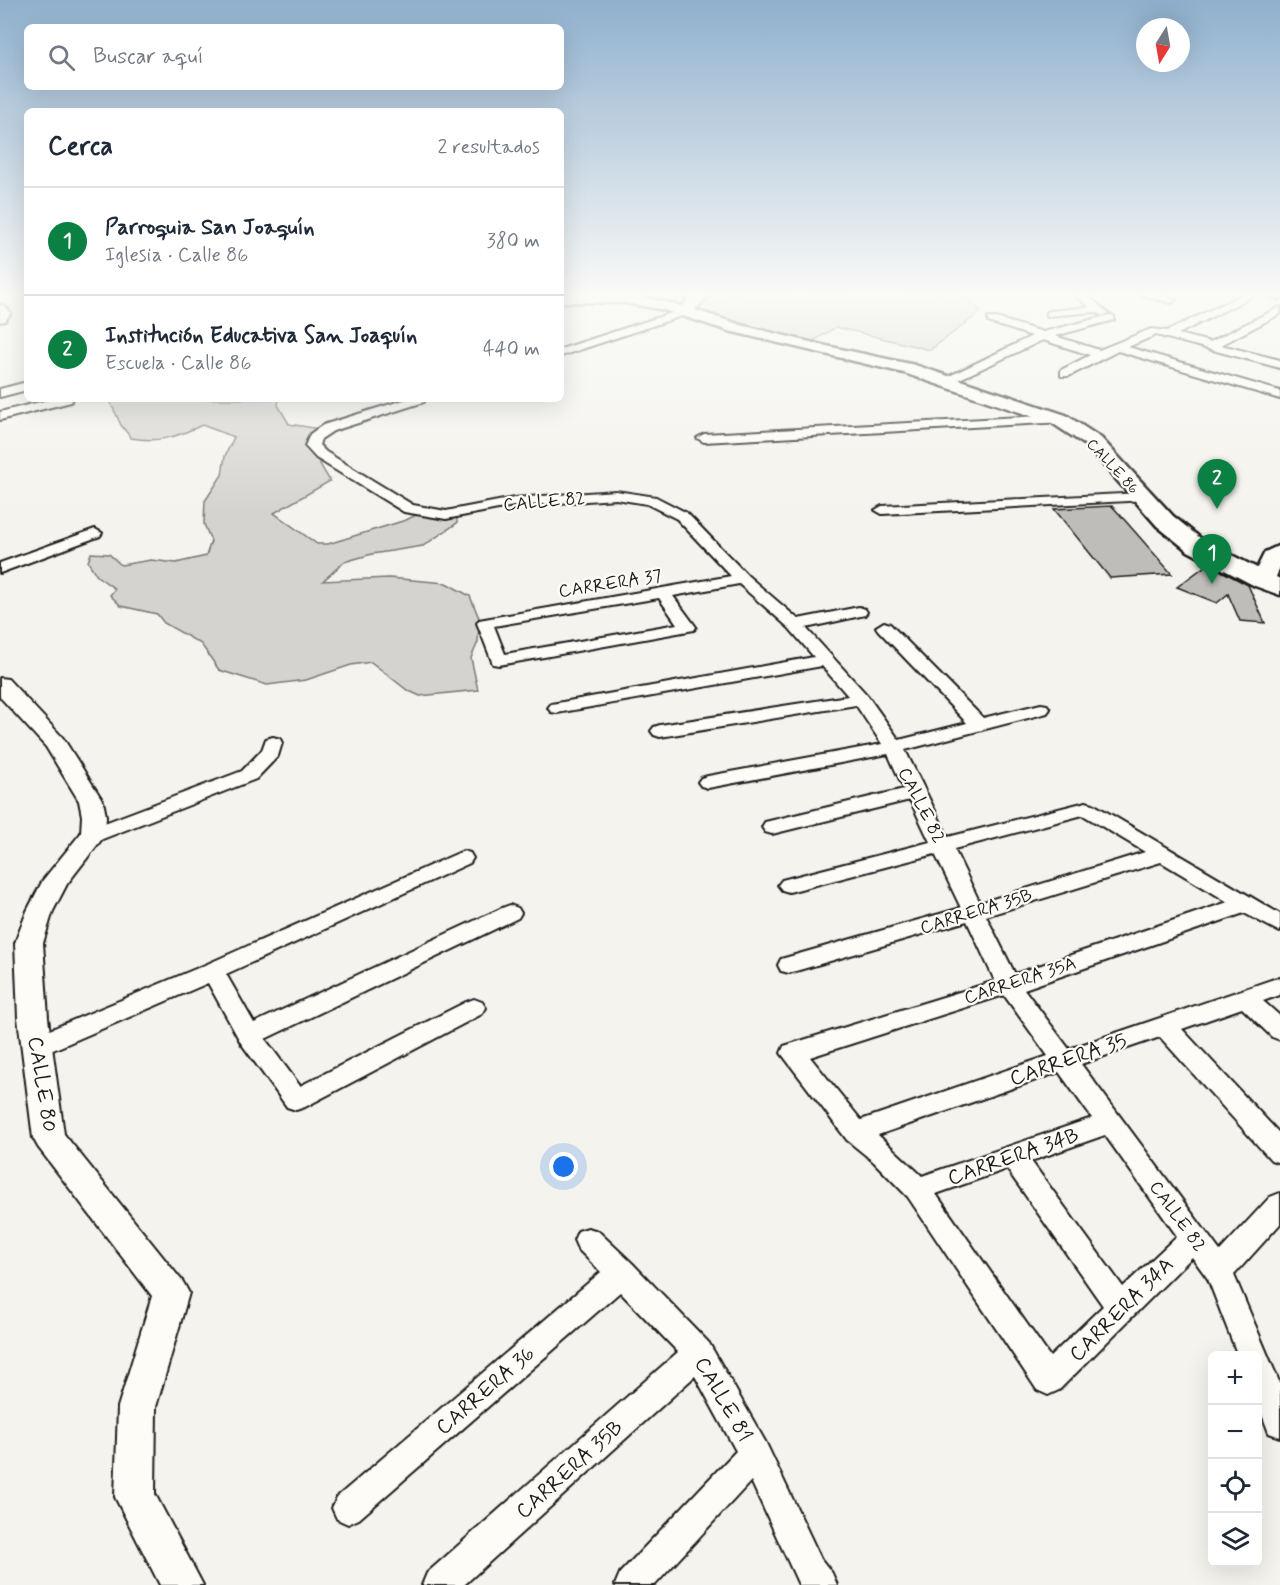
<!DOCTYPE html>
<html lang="es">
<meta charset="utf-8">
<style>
body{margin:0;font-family:Mynerve,sans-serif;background:#f2f2f3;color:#1f2937}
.controls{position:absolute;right:18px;bottom:18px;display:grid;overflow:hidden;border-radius:9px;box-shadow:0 6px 24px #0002}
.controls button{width:54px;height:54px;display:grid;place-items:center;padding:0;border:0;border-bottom:2px solid #e0e1e3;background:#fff;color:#1f2937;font:30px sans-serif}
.compass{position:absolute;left:1136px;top:18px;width:54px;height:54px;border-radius:50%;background:#fff;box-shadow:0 6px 24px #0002;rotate:191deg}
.you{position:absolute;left:564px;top:1167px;width:21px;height:21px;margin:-15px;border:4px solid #fff;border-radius:50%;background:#1a73e8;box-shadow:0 0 0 9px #1a73e833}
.badge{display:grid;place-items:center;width:39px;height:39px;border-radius:50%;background:#0b8043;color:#fff;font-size:20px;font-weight:700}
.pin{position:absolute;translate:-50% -50px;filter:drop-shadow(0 2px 3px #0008)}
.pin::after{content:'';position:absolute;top:32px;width:21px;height:18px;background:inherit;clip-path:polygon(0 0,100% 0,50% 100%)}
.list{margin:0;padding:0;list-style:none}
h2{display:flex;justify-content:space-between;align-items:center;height:78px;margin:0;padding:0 24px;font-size:26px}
h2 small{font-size:20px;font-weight:400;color:#747a83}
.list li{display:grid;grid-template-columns:39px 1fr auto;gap:18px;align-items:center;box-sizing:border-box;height:108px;padding:0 24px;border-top:2px solid #e0e1e3}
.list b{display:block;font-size:22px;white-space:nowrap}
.list p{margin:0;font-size:20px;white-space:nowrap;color:#747a83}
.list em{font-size:20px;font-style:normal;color:#747a83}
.icon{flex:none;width:33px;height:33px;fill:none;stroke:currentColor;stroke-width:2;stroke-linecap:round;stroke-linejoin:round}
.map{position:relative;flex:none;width:1280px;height:1585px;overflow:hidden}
.search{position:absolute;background:#fff;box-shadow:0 6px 24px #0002;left:24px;top:24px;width:540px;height:66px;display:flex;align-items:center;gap:15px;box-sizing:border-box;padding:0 21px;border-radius:9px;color:#747a83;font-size:22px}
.panel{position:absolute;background:#fff;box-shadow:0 6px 24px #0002;left:24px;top:108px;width:540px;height:294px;border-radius:9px}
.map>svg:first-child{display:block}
</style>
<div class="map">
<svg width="1280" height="1585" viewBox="0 0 1280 1585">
<rect width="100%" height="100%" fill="#f4f3ee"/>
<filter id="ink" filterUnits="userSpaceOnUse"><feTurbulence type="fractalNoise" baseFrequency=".0167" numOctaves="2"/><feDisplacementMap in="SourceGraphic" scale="12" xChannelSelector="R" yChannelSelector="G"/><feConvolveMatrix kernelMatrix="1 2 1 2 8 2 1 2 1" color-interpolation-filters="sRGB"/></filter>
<g filter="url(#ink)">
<path fill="#d4d3cf" stroke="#787876" stroke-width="1.5" d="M707,293H962L981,312L930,350L836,327L807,345L687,311Z
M109,399H279L278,405L289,424L320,429L307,442L330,481L274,513L317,544H328L406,520L422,512L457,518V523L423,546L372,554L344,562L323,581L389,578L446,583L470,596L479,618L478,642L471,658L478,690L420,696L407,690L371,662L351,665L306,680L267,685L219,670L201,644L164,623L157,614L121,606L110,595L115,589L97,576L88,562L91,553L109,554L121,565L151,560L176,563L206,556L211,541L204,524L205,501L222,475L225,456L234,437L202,425C177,437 158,443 131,438L121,425Z"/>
<path fill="#bebdba" stroke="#1c1c1c" stroke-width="1.5" d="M1112,506L1122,517L1172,574L1110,578L1054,509Z
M1208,564L1248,585L1265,623L1240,621L1228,594L1217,603L1177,587Z"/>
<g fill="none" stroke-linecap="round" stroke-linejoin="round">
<defs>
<path id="minor" d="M1073,293H1085L1108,313L1103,316L1096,312L1047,316V312L1051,311L1089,307Z
M1134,293H1154L1176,300L1171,303Z
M1245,293H1277L1280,294V300L1259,293L1178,334L1210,342L1280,307V314L1221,345L1280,360V368L1156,335L1128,347L1280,391V399L1118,351L1069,376H1061V370L1090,355L1043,340L951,383H943L941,380L1032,336L988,322V318H996L1043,332L1110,315L1114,316V320L1055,336L1099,350L1151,329L1167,331Z
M684,309L688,310V314L561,356V349Z
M27,382V390L0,397V389Z
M52,399H73L71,402L0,420V412Z
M407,399H426L424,402L333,431L321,439L319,445L326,452L413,505L446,511L514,498L616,491L656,497L687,513L748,576L798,619L859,607L865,609L867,612L865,615L806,628L867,695L899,740L967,723L878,630L876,627L884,622L890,624L983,718L1041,704L1047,705L1050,709L1047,713L905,750L948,837L1086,802L1093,804L1280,914V932L1244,913L1024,989L1069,1049L1280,977V995L1263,1001L1280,1016V1040L1272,1037L1242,1008L1182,1029L1280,1134V1163L1271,1160L1160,1037L1081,1064L1220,1251L1270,1197L1280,1193V1224L1234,1275L1280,1384V1437L1269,1433L1258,1404V1356H1238L1208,1279L1192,1257L1059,1390L1048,1395L1037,1390L908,1197L874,1162L847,1140L781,1053L784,1046L995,981L967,921L789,973L781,971L778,965L781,959L961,908L935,854L789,892L782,890L778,885L782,880L930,842L910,800L772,834L765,832L762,827L765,822L904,789L888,754L708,788L701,786L698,782L701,778L708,776L882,744L856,705L660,737L654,735L651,731L654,727L660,725L848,696L822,666L557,713L551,712L548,708L551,704L557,703L814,657L789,628L739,584L673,596L696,627L694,630L499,665L493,664L477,623L479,620L731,576L677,519L647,504L616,499L514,506L446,519L404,512L316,458L305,446L310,434L323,425ZM659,598L677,624L505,654L494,626ZM1083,815L1145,852L980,903L954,849ZM1161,862L1228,902L1015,974L986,916ZM1004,995L1048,1056L861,1120L810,1057ZM1059,1072L1092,1118L922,1176L878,1135ZM1105,1135L1177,1236L1123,1287L1031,1161ZM1007,1169L1103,1306L1050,1357L936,1194Z
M1059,415L1063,416L1065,419L1063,422L704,442L697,438L704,434Z
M1142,493L1149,497L1147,500L882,514L875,510L882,506Z
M95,529L102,533L100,536L0,573V563Z
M273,737L280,739L282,743L278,756L256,779L100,840L93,842L86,840L83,835L86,830L242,771L262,750L266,739Z
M463,851L470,853L473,858L470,863L226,974L254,1023L502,908L510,905L518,908L521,913L518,918L265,1039L300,1086L466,1002L474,999L482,1002L486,1008L482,1014L305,1107L296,1110L287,1107L241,1043L208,983L46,1053L37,1055L28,1053L25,1046L28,1039L205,965Z
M588,1228L598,1231L632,1263L709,1343L766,1443L821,1559L832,1573L837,1585H799L751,1481L655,1585H615L620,1573L736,1451L695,1376L464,1585H422L427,1573L678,1352L620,1292L359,1519L348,1524L337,1519L332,1508L337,1497L601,1272L578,1249L574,1240L578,1231Z"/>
<path id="tertiary" d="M0,305L5,306L11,313L5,321L0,322Z
M0,678L8,679L63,738L103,801L106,816L105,835L67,884L53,911L43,943L48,1018L64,1134L183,1282L189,1293L156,1407L155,1494L203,1585H160L115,1497L118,1407L152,1296L38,1147L33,1138L18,1018L15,943L27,911L43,880L81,833L82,816L79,801L46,747L0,697Z"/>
<path id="secondary" d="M561,293H626L682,306L695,293H711L695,310L741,325L822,345L915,365L1066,415L1101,438L1173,516L1204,541L1257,568L1265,552L1280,545V567L1276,577L1280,579V595L1255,586L1188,551L1157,526L1087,446L1052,423L904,373L729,331L664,310L626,303L561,302Z"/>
</defs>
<use href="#minor" stroke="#1c1c1c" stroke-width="4"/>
<use href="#tertiary" stroke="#1c1c1c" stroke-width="4"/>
<use href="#secondary" stroke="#1c1c1c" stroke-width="5"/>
<use href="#minor" fill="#fdfcf7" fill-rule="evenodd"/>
<use href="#tertiary" fill="#fdfcf7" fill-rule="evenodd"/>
<use href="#secondary" fill="#fdfcf7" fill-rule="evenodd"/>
</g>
</g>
<linearGradient id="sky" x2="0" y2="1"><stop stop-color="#8fb0ce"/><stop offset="0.57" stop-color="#fafaf7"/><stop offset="1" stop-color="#fafaf7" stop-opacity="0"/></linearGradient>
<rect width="1280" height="515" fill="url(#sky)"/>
<g text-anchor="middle" stroke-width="4.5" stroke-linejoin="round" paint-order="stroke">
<g font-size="15" fill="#1c1c1c" stroke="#fdfcf7">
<text transform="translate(1113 466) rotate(47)" y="5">CALLE 86</text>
</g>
<g font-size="18" fill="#1c1c1c" stroke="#fdfcf7">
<text transform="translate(544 501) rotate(-5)" y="6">CALLE 82</text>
<text transform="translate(610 583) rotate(-9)" y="6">CARRERA 37</text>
<text transform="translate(922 805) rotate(63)" y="6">CALLE 82</text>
<text transform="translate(976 911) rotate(-17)" y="6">CARRERA 35B</text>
<text transform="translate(1020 980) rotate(-18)" y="6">CARRERA 35A</text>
<text transform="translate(1178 1216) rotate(54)" y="6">CALLE 82</text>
</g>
<g font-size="21" fill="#1c1c1c" stroke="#fdfcf7">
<text transform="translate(1068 1059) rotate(-19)" y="7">CARRERA 35</text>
<text transform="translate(43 1084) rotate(81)" y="7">CALLE 80</text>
<text transform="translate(1013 1156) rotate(-19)" y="7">CARRERA 34B</text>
<text transform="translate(1121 1309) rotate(-45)" y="7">CARRERA 34A</text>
<text transform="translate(485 1390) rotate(-41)" y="7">CARRERA 36</text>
<text transform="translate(724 1399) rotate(60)" y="7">CALLE 81</text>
<text transform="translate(569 1469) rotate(-42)" y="7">CARRERA 35B</text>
</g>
</g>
</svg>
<div class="controls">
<button>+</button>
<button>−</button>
<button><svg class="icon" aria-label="locate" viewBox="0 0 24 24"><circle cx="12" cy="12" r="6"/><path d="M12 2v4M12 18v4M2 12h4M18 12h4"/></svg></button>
<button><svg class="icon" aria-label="layers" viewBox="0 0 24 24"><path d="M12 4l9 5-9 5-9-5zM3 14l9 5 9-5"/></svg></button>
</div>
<svg class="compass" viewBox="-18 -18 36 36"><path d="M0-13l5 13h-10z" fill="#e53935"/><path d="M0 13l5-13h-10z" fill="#747a83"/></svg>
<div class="you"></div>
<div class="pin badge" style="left:1212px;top:584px">1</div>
<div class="pin badge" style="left:1217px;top:509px">2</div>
<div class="search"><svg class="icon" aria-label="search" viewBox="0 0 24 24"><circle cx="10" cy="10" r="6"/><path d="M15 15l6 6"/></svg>Buscar aquí</div>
<section class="panel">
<h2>Cerca<small>2 resultados</small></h2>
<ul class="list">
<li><span class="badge">1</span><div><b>Parroquia San Joaquín</b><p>Iglesia · Calle 86</p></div><em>380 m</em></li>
<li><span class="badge">2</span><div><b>Institución Educativa San Joaquín</b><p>Escuela · Calle 86</p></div><em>440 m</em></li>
</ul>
</section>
</div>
